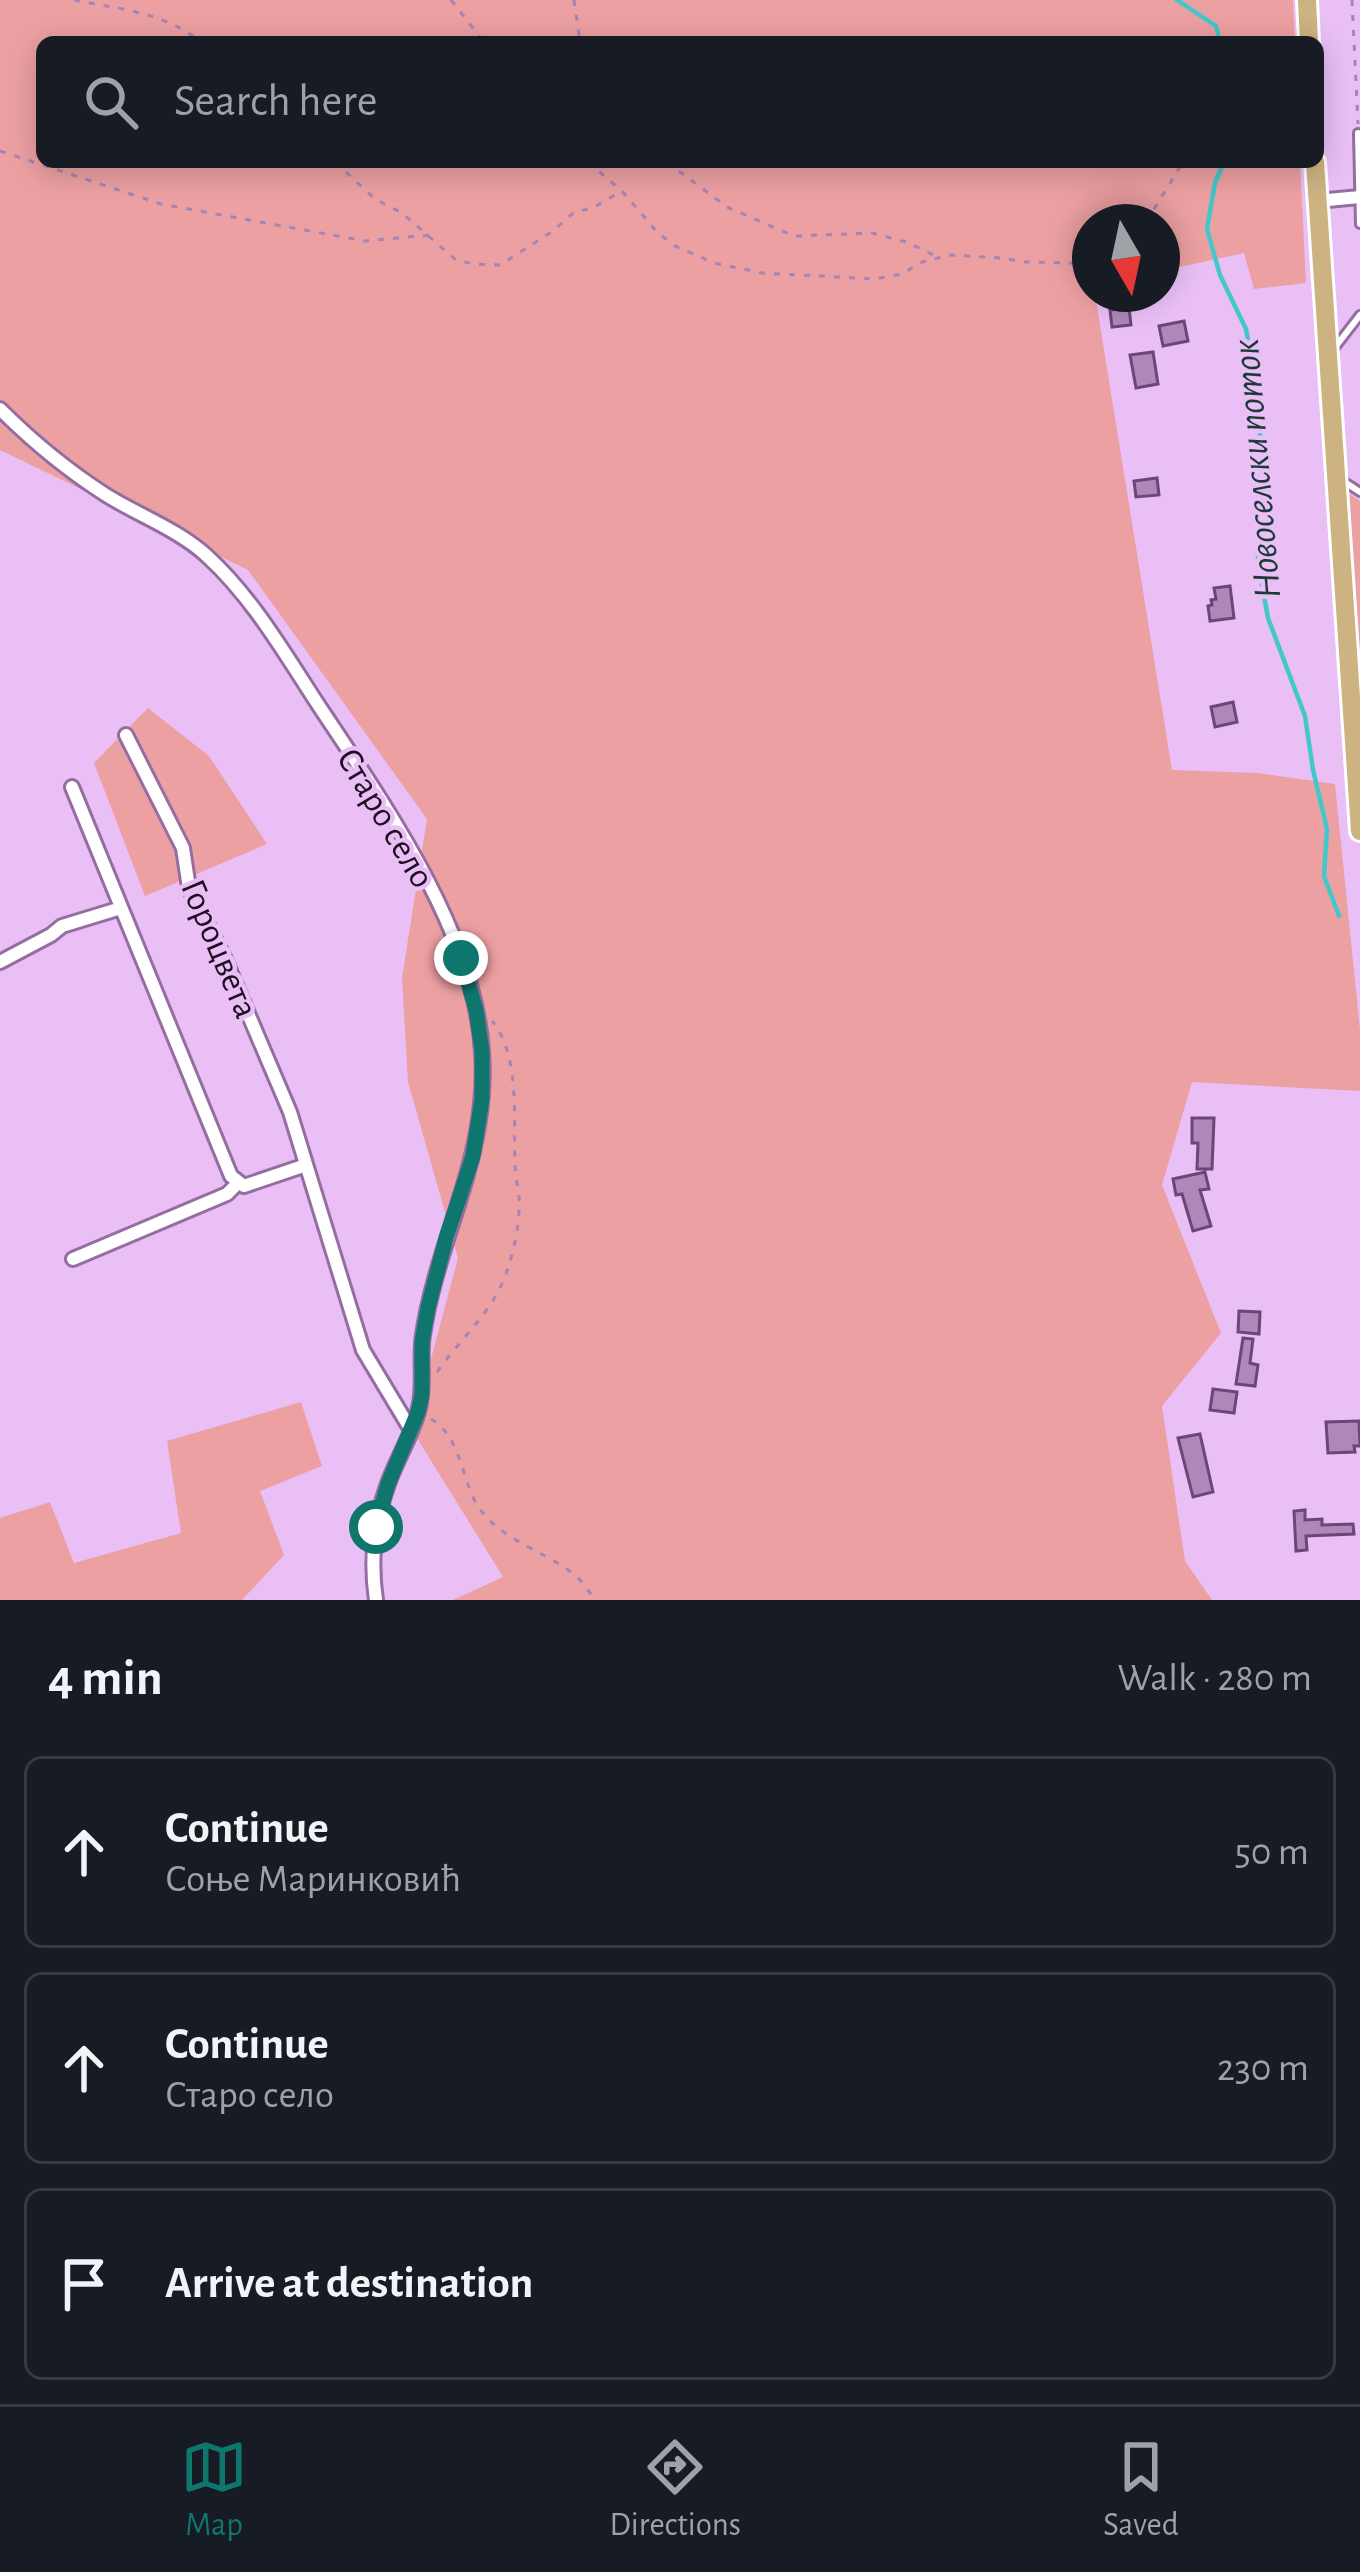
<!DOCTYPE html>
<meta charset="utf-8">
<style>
body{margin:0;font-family:"Alegreya Sans",sans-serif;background:#20242c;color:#f1f3f6}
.compass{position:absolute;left:1072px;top:204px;width:108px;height:108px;border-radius:50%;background:#171b24;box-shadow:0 6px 30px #0003;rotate:171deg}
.stop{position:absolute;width:36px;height:36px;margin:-27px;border:9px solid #0f766e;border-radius:50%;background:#fff}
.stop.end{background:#0f766e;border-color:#fff;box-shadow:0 3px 12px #0008}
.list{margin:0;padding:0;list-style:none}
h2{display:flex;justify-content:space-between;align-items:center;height:156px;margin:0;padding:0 48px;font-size:51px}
h2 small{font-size:39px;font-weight:400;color:#9ea1a6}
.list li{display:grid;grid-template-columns:78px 1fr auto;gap:36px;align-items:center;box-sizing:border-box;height:192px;margin:0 24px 24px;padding:0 24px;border:3px solid #363941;border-radius:18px}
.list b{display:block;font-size:45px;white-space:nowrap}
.list p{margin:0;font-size:39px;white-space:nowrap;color:#9ea1a6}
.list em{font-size:39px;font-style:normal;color:#9ea1a6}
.icon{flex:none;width:66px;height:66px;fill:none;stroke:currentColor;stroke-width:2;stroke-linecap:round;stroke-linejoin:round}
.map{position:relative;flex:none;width:1360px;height:1600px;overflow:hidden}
.search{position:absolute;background:#171b24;box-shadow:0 6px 30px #0003;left:36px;right:36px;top:36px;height:132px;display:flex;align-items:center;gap:30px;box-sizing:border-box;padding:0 42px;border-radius:18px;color:#9ea1a6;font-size:45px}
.sheet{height:804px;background:#171b24}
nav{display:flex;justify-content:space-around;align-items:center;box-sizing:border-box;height:168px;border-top:3px solid #363941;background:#171b24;font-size:33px;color:#9ea1a6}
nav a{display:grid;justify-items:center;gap:6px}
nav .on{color:#0f766e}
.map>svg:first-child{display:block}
</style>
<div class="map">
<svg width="1360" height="1600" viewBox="0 0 1360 1600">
<rect width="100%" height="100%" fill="#e9bff6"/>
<path fill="#eda0a2" d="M0,0H1293L1295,42H42V162H1300L1306,283L1254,289L1244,253L1162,271V222H1090V294H1095L1172,770L1258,773L1335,784L1360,1030V1091L1192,1082L1162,1185L1221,1333L1162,1406L1185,1561L1212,1600H453L503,1577L412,1430L458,1258L408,1082L402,978L427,819L248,570L0,450Z
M1342,489L1360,501V664L1354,676Z
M148,708L209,756L267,844L145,896L94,763Z
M301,1402L322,1466L260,1491L284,1555L242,1600H0V1518L50,1502L74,1563L181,1533L167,1441Z"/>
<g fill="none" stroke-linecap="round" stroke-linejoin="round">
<path stroke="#42c7cb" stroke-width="4.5" d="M1177,0L1216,26L1220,42
M1224,162L1215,183L1207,229L1220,275L1246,329L1254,374L1260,433L1258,563L1268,618L1305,716L1313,770L1327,829L1324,876L1339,916"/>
</g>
<path fill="#af87bb" stroke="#6b4676" stroke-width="3" d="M1129,308L1131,325L1112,327L1110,310Z
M1184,321L1188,341L1163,346L1159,326Z
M1153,352L1158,384L1136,388L1130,355Z
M1157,478L1159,495L1136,497L1134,481Z
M1230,586L1234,618L1210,621L1208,606L1212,605L1211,600L1216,599L1214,588Z
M1233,702L1237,722L1215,727L1211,707Z
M1192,1118H1214L1212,1169H1197L1198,1143H1192Z
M1205,1172L1209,1189L1200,1190L1211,1226L1193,1231L1182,1194L1176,1195L1173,1179Z
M1239,1311L1260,1312L1259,1334L1238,1332Z
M1243,1338L1253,1339L1250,1363L1258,1365L1255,1386L1236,1384Z
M1213,1389L1237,1392L1234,1413L1210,1410Z
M1359,1421L1360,1446H1354L1355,1452L1328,1453L1326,1422Z
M1200,1434L1213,1492L1193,1497L1178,1438Z
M1305,1510V1520L1322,1519V1525L1353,1524L1354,1534L1306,1536L1307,1550L1296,1551L1294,1511Z"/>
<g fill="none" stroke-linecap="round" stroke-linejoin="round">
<defs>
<path id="lane" d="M1358,133L1360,224
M1333,350L1360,315
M1343,481L1360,492"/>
<path id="street" d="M1317,201L1360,197
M0,409C32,441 67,470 106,495C138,515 179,530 207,556C254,599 286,656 321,709C385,805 475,933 482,1052C485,1094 478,1137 466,1178C451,1231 431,1280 423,1335C419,1359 425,1385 419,1408C413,1434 397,1458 388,1484C374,1522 370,1560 376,1600
M126,735L183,848L189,888L224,957L290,1112L363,1350L411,1430
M72,787L231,1176L244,1186L306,1165
M0,962L51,935L62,926L121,908
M73,1259L227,1194L238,1183"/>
<path id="primary" d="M1307,0L1309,42
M1315,162L1360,831"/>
</defs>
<use href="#lane" stroke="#946ea0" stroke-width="12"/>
<use href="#street" stroke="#946ea0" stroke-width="18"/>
<use href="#primary" stroke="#fff" stroke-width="24"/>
<path stroke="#a785b1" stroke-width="3" stroke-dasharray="6 9" stroke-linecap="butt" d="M74,0C119,9 164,12 201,42
M451,0L484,42
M574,0L580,42
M1352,0L1358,124
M0,151L161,204L365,241L430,235
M335,162L375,199L402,213L456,260L474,264L500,265L553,231L572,214L596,206L620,192
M588,162L622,191L658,233L675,246L714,263L762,273L875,279L902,274L922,262L950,255L1002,258L1024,262L1073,263L1090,260
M667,162L727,207L794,236L872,233L906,242L938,257
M1146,222L1183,162
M437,1372C460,1339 492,1313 506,1274C513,1254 518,1232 519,1211C521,1195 515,1180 515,1165C513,1123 521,1055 492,1021
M431,1419C462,1437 461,1481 479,1508C503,1541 540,1549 571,1572C581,1579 588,1591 596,1600"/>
<use href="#lane" stroke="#fff" stroke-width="6"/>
<use href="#street" stroke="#fff" stroke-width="12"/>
<use href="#primary" stroke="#cdb282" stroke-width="18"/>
</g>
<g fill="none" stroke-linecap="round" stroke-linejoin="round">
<path stroke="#0f766e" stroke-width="15" d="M376,1527L388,1484L418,1412L422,1395V1342L428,1308L446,1238L473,1156L482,1099V1051L476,1010L461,958"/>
</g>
<g text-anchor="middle" stroke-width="9" stroke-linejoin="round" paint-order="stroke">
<g font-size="36" fill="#1e0f22" stroke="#e9bff6">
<text transform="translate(387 817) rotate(59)" y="13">Старо село</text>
<text transform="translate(221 948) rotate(67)" y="13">Гороцвета</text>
</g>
<g font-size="39" font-style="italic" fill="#1d393a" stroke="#e9bff6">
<text transform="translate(1255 469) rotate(-95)" y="14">Новоселски поток</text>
</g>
</g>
</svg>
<svg class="compass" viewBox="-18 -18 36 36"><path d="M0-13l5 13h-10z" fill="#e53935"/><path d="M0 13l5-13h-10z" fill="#9ea1a6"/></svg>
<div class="stop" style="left:376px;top:1527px"></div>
<div class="stop end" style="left:461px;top:958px"></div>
<div class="search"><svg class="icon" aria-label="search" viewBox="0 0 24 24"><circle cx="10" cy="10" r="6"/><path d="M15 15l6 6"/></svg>Search here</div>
</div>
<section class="sheet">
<h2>4 min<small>Walk · 280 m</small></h2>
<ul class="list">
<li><svg class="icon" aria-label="ahead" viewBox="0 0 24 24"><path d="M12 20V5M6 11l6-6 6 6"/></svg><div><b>Continue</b><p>Соње Маринковић</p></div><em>50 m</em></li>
<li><svg class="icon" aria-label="ahead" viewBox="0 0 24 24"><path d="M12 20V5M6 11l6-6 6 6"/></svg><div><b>Continue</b><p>Старо село</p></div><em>230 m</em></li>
<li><svg class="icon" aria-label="arrive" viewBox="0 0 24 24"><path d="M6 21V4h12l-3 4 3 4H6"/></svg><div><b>Arrive at destination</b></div></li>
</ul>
</section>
<nav>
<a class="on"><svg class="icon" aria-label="map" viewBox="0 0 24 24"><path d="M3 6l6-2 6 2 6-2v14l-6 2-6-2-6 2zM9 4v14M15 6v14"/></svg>Map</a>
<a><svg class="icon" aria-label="directions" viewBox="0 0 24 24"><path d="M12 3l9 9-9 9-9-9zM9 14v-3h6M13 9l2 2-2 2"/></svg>Directions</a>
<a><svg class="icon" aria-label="saved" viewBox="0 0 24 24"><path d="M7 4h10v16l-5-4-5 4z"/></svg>Saved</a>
</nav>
